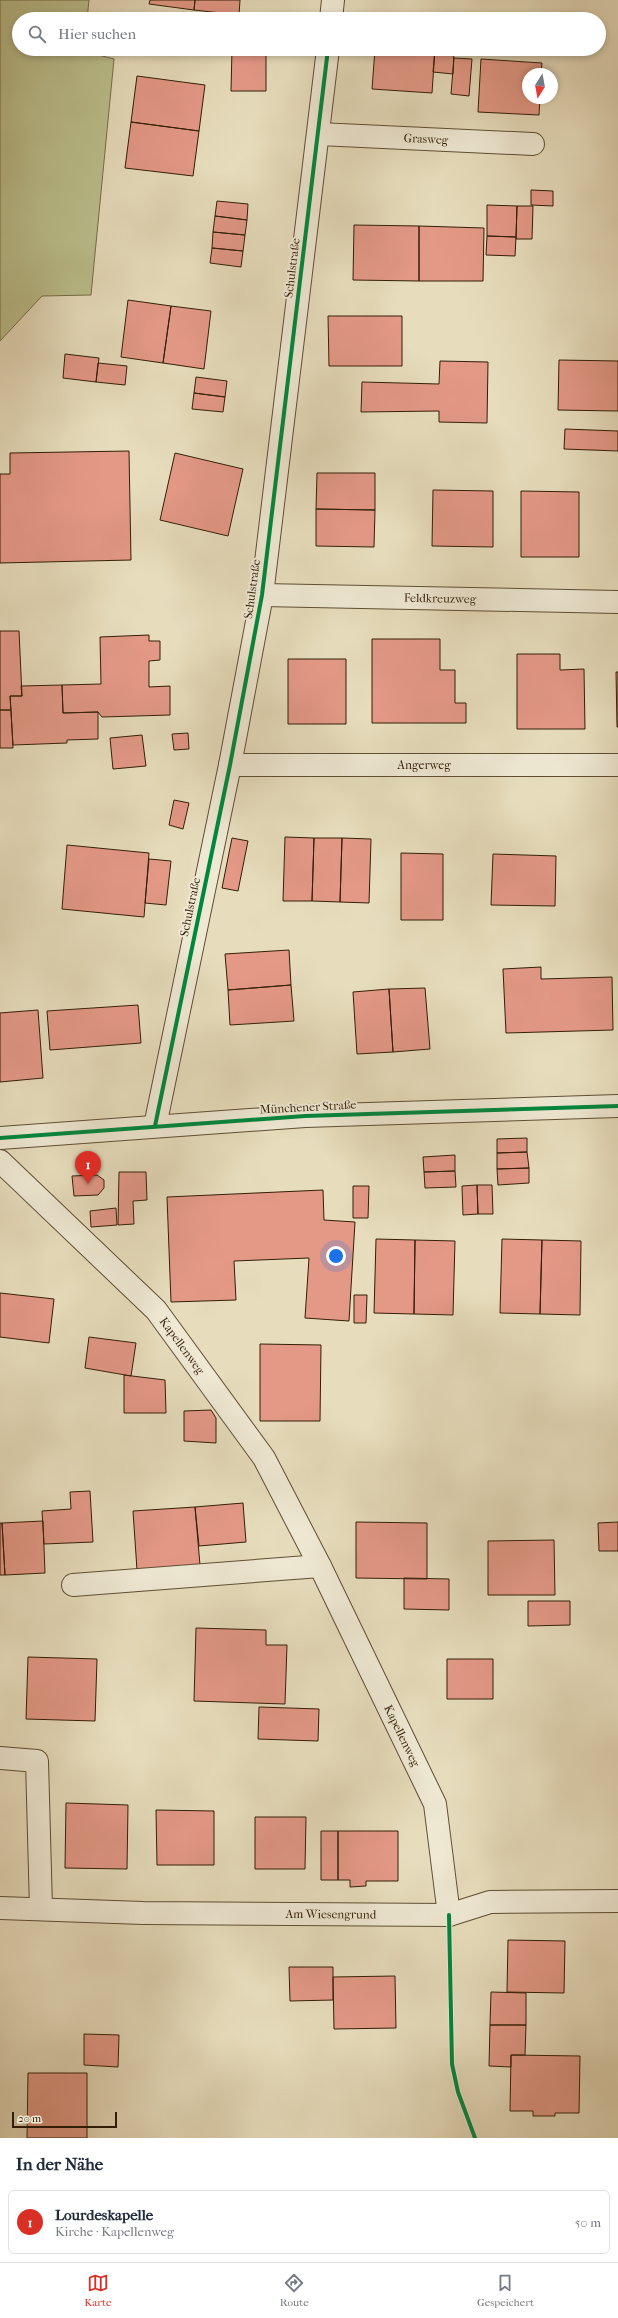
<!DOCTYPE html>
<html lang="de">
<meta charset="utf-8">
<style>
body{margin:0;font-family:"IM FELL French Canon",serif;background:#f2f2f3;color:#1f2937}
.compass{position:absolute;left:522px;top:68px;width:36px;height:36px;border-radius:50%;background:#fff;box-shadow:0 2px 6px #0003;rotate:191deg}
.scale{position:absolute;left:12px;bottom:10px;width:105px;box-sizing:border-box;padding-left:4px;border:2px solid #321e06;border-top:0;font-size:11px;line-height:14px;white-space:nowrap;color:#321e06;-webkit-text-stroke:3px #efe9d4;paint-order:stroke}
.you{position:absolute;left:336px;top:1256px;width:14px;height:14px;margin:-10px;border:3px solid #fff;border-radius:50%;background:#1a73e8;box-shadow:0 0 0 6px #1a73e833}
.badge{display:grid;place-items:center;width:26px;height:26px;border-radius:50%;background:#d93025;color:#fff;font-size:13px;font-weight:700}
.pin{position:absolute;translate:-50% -33px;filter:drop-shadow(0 1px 2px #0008)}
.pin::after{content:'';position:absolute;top:21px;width:14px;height:12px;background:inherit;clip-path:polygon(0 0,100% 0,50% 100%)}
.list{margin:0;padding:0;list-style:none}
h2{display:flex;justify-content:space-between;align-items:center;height:52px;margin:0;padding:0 16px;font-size:17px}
h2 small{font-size:13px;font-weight:400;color:#747a83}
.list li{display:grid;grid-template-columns:26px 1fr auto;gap:12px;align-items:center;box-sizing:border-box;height:64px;margin:0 8px 8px;padding:0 8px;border:1px solid #e0e1e3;border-radius:6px}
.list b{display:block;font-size:15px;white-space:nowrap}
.list p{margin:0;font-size:13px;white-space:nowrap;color:#747a83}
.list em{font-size:13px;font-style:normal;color:#747a83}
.icon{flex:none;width:22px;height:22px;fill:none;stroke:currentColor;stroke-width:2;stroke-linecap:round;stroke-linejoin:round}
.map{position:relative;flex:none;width:618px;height:2138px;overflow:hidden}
.search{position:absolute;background:#fff;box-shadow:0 2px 6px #0003;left:12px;right:12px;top:12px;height:44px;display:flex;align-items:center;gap:10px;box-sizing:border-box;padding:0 14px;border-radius:22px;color:#747a83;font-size:15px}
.sheet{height:124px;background:#fff}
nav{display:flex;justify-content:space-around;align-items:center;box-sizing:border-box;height:56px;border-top:1px solid #e0e1e3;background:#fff;font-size:11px;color:#747a83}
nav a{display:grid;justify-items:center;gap:2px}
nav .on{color:#d93025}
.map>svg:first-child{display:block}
</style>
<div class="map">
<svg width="618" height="2138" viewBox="0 0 618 2138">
<rect width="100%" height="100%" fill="#e7ddbd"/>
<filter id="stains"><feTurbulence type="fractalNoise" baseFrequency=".005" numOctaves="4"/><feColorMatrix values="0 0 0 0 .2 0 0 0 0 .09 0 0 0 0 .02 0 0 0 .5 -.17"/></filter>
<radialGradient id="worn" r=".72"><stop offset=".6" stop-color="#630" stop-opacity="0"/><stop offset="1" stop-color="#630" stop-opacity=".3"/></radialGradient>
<path fill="#bbbf8d" stroke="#766e4a" d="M0,0H89L87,19H19V49H83V51L114,59L91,295L42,296L0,341Z"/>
<path fill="#e49987" stroke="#321e06" d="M150,0H195L194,10L149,4Z
M195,0H240L239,15L194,10Z
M232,49H266V91H231Z
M375,49H435L432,93L372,89Z
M435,49H454L453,74L433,72Z
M454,58L472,59L469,96L451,94Z
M481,59L542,63L541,74H528V98H540L539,115L478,112Z
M137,76L205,85L199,131L131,122Z
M131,122L199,131L193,176L125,168Z
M531,190L553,191V206L531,205Z
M217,201L248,204L247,220L215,216Z
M487,205L517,206L516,237L487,236Z
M517,206H533L532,239H516Z
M215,216L247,220L245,235L213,232Z
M354,225L419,226V281L353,280Z
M419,226L484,228L483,281H419Z
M213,232L245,235L243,251L212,248Z
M487,236L516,237L515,256L486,255Z
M212,248L243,251L241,267L210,263Z
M128,300L171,306L163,363L121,357Z
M171,306L211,311L204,369L163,363Z
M328,316H402V366H329Z
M65,354L99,358L96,382L63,378Z
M559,360L618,361V411L558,410Z
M440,361L488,362L487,423L439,422V411L361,412L362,382L439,384Z
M98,363L127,366L125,385L96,382Z
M196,377L227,381L225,397L194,393Z
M194,393L225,397L223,412L192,409Z
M565,429L618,431V451L564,449Z
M129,451L131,560L0,563V474H10V453Z
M175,453L243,469L228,536L160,520Z
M317,473H375V510L316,509Z
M433,490L493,491V547L432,546Z
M521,491L579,492V557H521Z
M316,509L375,510L374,547L316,546Z
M0,631H19L22,696H10L11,710H0Z
M149,635V641H160V660L149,661V687L170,686V715L102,717L98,712L63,713L62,685L101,684L100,637Z
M372,639H440V670H455V703H466V723H372Z
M517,654H560V670L584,669L585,729H517Z
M288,659H346V724H288Z
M616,672H618V727H617Z
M62,685L63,713L98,712V739L67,740V743L13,745L10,696H22L21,686Z
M0,710H11L13,748H0Z
M188,733L189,749L174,750L172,734Z
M142,735L146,766L113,769L110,738Z
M174,800L189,803L183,829L169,825Z
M285,837L314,838L312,901H283Z
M232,838L248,841L238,891L222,888Z
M314,838H342L340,902L312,901Z
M342,838L371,839L369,903L340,902Z
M67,845L149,853L144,917L62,909Z
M401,853L443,854V920H401Z
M493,854L556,856L555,906L491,905Z
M149,859L171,861L166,905L145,903Z
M289,950L291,985L228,990L225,954Z
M541,967V979L612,977L613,1030L506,1033L503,969Z
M291,985L294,1021L230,1025L228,990Z
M425,988L430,1049L393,1052L389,989Z
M389,989L393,1052L357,1054L353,992Z
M138,1005L141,1043L50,1050L47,1011Z
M38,1010L43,1078L0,1082V1013Z
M527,1138V1152L497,1153V1139Z
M527,1152L529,1168L497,1169V1153Z
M455,1155V1171L424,1172L423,1157Z
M529,1168V1183L498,1185L497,1169Z
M455,1171L456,1187L425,1188L424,1172Z
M119,1172H146L147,1200L133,1201L134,1224L118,1225Z
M97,1175L104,1180V1188L98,1195L74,1196L72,1176Z
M477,1185L478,1214L463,1215L462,1186Z
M477,1185H492L493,1214H478Z
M353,1186H369L368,1218H353Z
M323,1190L324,1220L355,1222L349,1321L305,1318L309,1258L234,1261L236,1300L171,1302L167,1197Z
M116,1208L117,1225L91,1227L90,1211Z
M376,1239L415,1240L414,1314L374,1313Z
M502,1239L542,1240L540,1314L500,1313Z
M415,1240L455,1241L453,1315L414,1314Z
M542,1240L581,1241L580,1315L540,1314Z
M0,1293L54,1299L49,1343L0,1337Z
M354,1295H367L366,1323H354Z
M89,1337L136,1343L131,1376L85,1368Z
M260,1344L321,1345L320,1421H260Z
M124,1375L165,1380L166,1413H124Z
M211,1410L216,1418V1443L184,1441V1411Z
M90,1491L93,1542L44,1544L42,1511L71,1509L70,1492Z
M243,1503L246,1542L199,1546L195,1507Z
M195,1507L200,1565L137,1570L133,1511Z
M43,1521L45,1573L5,1575L2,1523Z
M356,1522L427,1523V1579L356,1578Z
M618,1522V1551H599L598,1523Z
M0,1523H2L5,1575H0Z
M554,1540L555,1595H488V1541Z
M404,1578L449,1579V1610L404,1609Z
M528,1601H570V1625L528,1626Z
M196,1628L266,1630V1645H287L285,1704L194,1701Z
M28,1657L97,1659L95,1721L26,1719Z
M447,1659H493V1699H447Z
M259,1707L319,1709L318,1741L258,1739Z
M66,1803L128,1805L127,1869L65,1868Z
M156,1810L214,1811V1865H157Z
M255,1817H306L305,1869H255Z
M321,1831H338V1880H321Z
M338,1831H398V1881H366V1886L350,1887V1880H338Z
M508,1940L565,1941L564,1993L507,1992Z
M289,1967H333V2000L290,2001Z
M395,1976L396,2028L334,2029L333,1977Z
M491,1992L526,1993V2025H490Z
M490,2025H526L525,2055H511V2067L489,2066Z
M84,2034L119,2035L118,2067L84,2065Z
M511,2055L580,2056L579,2113H555V2116H533V2111H510Z
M28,2073H87V2138H27Z"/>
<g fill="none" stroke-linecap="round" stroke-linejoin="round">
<defs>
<g id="minor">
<path d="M331,19L333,0"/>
<path id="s1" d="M319,134L533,144"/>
<path id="s2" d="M262,595L618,602"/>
<path id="s3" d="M230,765H618"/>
<path d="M155,1126L230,765L262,595L328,49"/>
<path d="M0,1138L305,1116L618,1106"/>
<path id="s4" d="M0,1161L156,1310L264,1458L320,1566L435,1804L449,1915"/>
<path d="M73,1585L320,1566"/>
<path d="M0,1758L37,1761L41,1909"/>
<path id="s5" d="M0,1908L143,1913L449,1915L490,1902L618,1901"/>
</g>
</defs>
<use href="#minor" stroke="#5f4e34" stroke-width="24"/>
<use href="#minor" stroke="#efe9d4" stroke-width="22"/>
<defs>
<path id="cycleway" d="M155,1126L230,765L262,595L328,49
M0,1138L305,1116L618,1106
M449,1915L452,2064L458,2092L475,2138"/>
</defs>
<use href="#cycleway" stroke="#efe9d4" stroke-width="6"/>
<use href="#cycleway" stroke="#00873e" stroke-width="4"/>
</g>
<g text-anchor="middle" stroke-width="4" stroke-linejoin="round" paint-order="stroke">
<g font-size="12" fill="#321e06" stroke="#efe9d4">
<text dy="4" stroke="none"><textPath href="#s1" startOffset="107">Grasweg</textPath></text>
<text transform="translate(292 268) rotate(-83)" y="4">Schulstraße</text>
<text transform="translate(252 589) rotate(-82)" y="4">Schulstraße</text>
<text dy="4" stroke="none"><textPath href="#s2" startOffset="178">Feldkreuzweg</textPath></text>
<text dy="4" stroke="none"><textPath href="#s3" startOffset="194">Angerweg</textPath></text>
<text transform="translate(190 907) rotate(-78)" y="4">Schulstraße</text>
<text transform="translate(308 1107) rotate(-3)" y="4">Münchener Straße</text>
<text dy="4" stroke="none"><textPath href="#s4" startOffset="260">Kapellenweg</textPath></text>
<text dy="4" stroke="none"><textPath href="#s4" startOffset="709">Kapellenweg</textPath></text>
<text dy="4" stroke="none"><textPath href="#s5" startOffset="331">Am Wiesengrund</textPath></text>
</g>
</g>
<rect width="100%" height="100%" filter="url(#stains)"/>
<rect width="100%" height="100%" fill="url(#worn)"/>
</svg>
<svg class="compass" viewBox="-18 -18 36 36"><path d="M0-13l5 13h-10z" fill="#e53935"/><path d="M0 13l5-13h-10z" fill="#747a83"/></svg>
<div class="scale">20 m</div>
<div class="you"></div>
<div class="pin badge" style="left:88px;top:1184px">1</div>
<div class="search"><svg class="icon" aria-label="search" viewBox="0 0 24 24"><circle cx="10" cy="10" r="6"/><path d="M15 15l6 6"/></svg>Hier suchen</div>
</div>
<section class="sheet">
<h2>In der Nähe<small></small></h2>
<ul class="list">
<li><span class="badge">1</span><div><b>Lourdeskapelle</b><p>Kirche · Kapellenweg</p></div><em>50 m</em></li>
</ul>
</section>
<nav>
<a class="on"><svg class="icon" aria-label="map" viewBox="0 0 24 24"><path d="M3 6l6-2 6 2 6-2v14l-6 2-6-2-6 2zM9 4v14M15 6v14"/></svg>Karte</a>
<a><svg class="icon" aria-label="directions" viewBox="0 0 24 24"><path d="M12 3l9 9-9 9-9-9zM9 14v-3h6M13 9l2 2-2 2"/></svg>Route</a>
<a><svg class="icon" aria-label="saved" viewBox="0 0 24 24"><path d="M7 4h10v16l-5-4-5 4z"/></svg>Gespeichert</a>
</nav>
